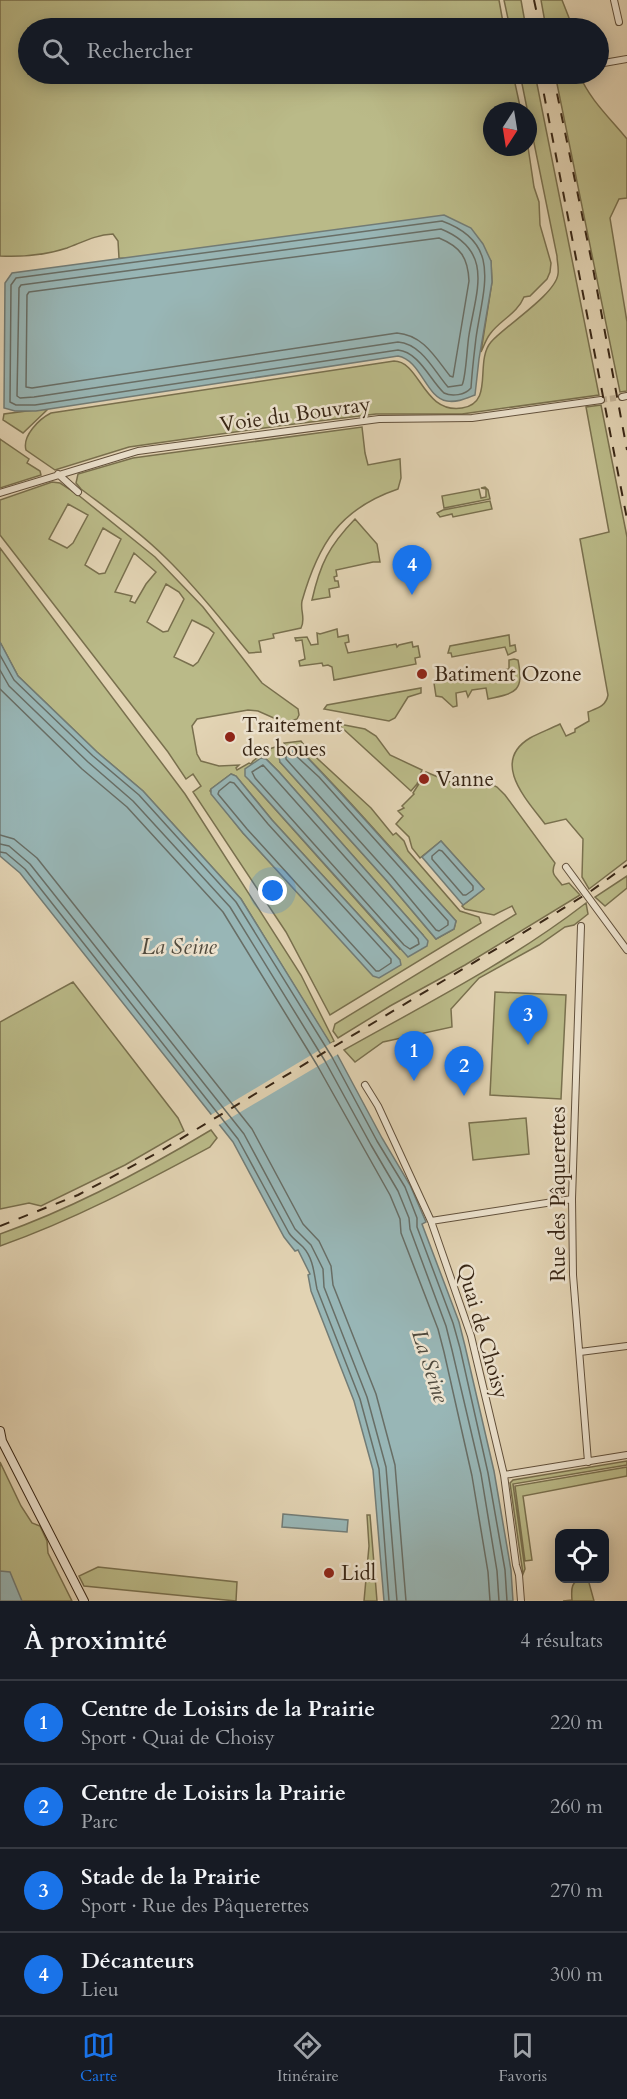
<!DOCTYPE html>
<html lang="fr">
<meta charset="utf-8">
<style>
body{margin:0;font-family:Cardo,serif;background:#20242c;color:#f1f3f6}
.controls{position:absolute;right:18px;bottom:18px;display:grid;overflow:hidden;border-radius:12px;box-shadow:0 3px 15px #0003}
.controls button{width:54px;height:54px;display:grid;place-items:center;padding:0;border:0;border-bottom:2px solid #363941;background:#171b24;color:#f1f3f6;font:30px sans-serif}
.compass{position:absolute;left:483px;top:102px;width:54px;height:54px;border-radius:50%;background:#171b24;box-shadow:0 3px 15px #0003;rotate:192deg}
.you{position:absolute;left:273px;top:891px;width:21px;height:21px;margin:-15px;border:4px solid #fff;border-radius:50%;background:#1a73e8;box-shadow:0 0 0 9px #1a73e833}
.badge{display:grid;place-items:center;width:39px;height:39px;border-radius:50%;background:#1a73e8;color:#fff;font-size:20px;font-weight:700}
.pin{position:absolute;translate:-50% -50px;filter:drop-shadow(0 2px 3px #0008)}
.pin::after{content:'';position:absolute;top:32px;width:21px;height:18px;background:inherit;clip-path:polygon(0 0,100% 0,50% 100%)}
.list{margin:0;padding:0;list-style:none}
h2{display:flex;justify-content:space-between;align-items:center;height:78px;margin:0;padding:0 24px;font-size:26px}
h2 small{font-size:20px;font-weight:400;color:#9ea1a6}
.list li{display:grid;grid-template-columns:39px 1fr auto;gap:18px;align-items:center;box-sizing:border-box;height:84px;padding:0 24px;border-top:2px solid #363941}
.list b{display:block;font-size:22px;white-space:nowrap}
.list p{margin:0;font-size:20px;white-space:nowrap;color:#9ea1a6}
.list em{font-size:20px;font-style:normal;color:#9ea1a6}
.icon{flex:none;width:33px;height:33px;fill:none;stroke:currentColor;stroke-width:2;stroke-linecap:round;stroke-linejoin:round}
.map{position:relative;flex:none;width:627px;height:1601px;overflow:hidden}
.search{position:absolute;background:#171b24;box-shadow:0 3px 15px #0003;left:18px;right:18px;top:18px;height:66px;display:flex;align-items:center;gap:15px;box-sizing:border-box;padding:0 21px;border-radius:33px;color:#9ea1a6;font-size:22px}
.sheet{height:414px;background:#171b24}
nav{display:flex;justify-content:space-around;align-items:center;box-sizing:border-box;height:84px;border-top:2px solid #363941;background:#171b24;font-size:16px;color:#9ea1a6}
nav a{display:grid;justify-items:center;gap:3px}
nav .on{color:#1a73e8}
.map>svg:first-child{display:block}
</style>
<div class="map">
<svg width="627" height="1601" viewBox="0 0 627 1601">
<rect width="100%" height="100%" fill="#e2d3b3"/>
<filter id="stains"><feTurbulence type="fractalNoise" baseFrequency=".00333" numOctaves="4"/><feColorMatrix values="0 0 0 0 .2 0 0 0 0 .09 0 0 0 0 .02 0 0 0 .5 -.17"/></filter>
<radialGradient id="worn" r=".72"><stop offset=".6" stop-color="#630" stop-opacity="0"/><stop offset="1" stop-color="#630" stop-opacity=".3"/></radialGradient>
<path fill="#baba88" stroke="#79704e" stroke-width="1.5" fill-rule="evenodd" d="M0,0H499L504,28H28V74H513L521,111H492V147H528L534,187L539,202L540,225L551,263L550,272L547,279L530,296L524,297C517,314 500,320 490,334C486,339 484,346 481,352L492,282L491,261L119,258L118,241L113,234C95,235 83,242 67,248C46,255 22,257 0,256Z
M504,0H521L526,28H510Z
M541,0H562L573,28H546Z
M520,74H535L599,395L462,414H376L278,426L129,447L55,470L26,450C22,436 39,419 51,413L394,361C420,361 423,414 462,408C495,403 474,362 491,342C505,326 556,294 558,274C559,268 557,262 557,256Z
M555,74H579C590,100 609,117 627,139V198L619,199L610,218L627,322V391L620,392Z
M601,405L627,537V860L589,889L582,877L583,839L566,819L545,824C527,800 490,762 530,738C539,733 550,729 560,724L566,736L575,732V729L589,721L588,712C598,708 606,706 608,695L580,539L609,532L586,407Z
M42,409L47,410L23,433L3,420L4,414Z
M362,427L365,453L368,465L400,459L401,478L398,489C339,509 318,545 302,601C300,611 306,619 301,628L273,634L274,638L259,641L261,652L249,653C222,621 197,588 167,559C141,533 110,511 81,489L76,483L78,474L133,458Z
M0,439L29,459L27,463L40,471L41,475L0,488Z
M52,482L60,483L77,494L155,557L203,607L262,683L298,709L299,715L297,719L285,723L258,711L248,710L197,719L192,726L197,754L201,761L219,766L239,765L236,768L237,770L249,763L251,764L253,761L265,752L267,753V755L270,754L269,749L281,745L284,748L286,747L284,743L301,741L307,749L371,808L393,835L396,833L404,841L408,851L460,911L479,917L481,923L330,1015L286,932L193,792L201,786L193,774L186,779L168,752L0,535V500ZM68,504L88,515L73,543L67,548L49,539ZM103,528L121,539L105,573L99,574L85,565ZM134,553L156,572L146,584L135,603L130,601L132,596L115,592ZM166,584L179,592L184,599L168,631L163,632L147,622ZM192,620L208,628L214,633L198,662L193,666L174,657ZM297,747C353,802 403,863 456,921L454,929L436,939L387,881L280,762ZM266,759L279,772L423,935L400,949L250,781ZM231,774L236,776L272,820L400,960L305,901L243,833L210,791L211,789Z
M485,487L488,490L490,499L444,508L442,496L479,489L481,498L486,497V489L481,488Z
M490,501L492,509L453,517L452,514L440,517L437,513L443,510Z
M355,519L377,544L380,562H373L336,570L337,576L334,577L335,581H338L339,587L329,589L330,597L312,600C320,564 329,546 355,519Z
M0,548L185,794L301,975L334,1041L330,1044L241,899L143,791L97,752L18,676L0,642Z
M337,629L338,637L348,635L349,642L345,643L348,653L396,644L397,647L399,645L412,642L413,647L418,646L420,657L415,658L416,664L334,680L332,667L328,665L323,666L322,663L300,666L299,661L305,659L302,640L296,641L295,638L307,637L311,645L318,644L317,633L320,634Z
M509,635L510,646L515,645L516,651L508,655L505,647L452,657L451,653H448L450,646Z
M514,659L518,660C524,691 517,693 488,699L486,688L472,690L468,697L466,691L456,693L457,706L453,707L442,697L436,696L434,683L509,669V660Z
M421,688V693L408,697L395,718L389,721L324,709L327,705Z
M334,723L365,729L376,736L390,755L422,770L417,784L411,791L339,725L336,728L332,725Z
M426,772L457,785L472,781H485L497,787L505,795L555,863C550,875 556,876 562,885L569,883L580,895L465,965L390,1006L338,1038L333,1031L335,1024L516,914L512,906L494,915L465,909L462,906L484,889L441,841L420,858L412,848L409,837L396,824L403,816L398,811L404,808L402,806L414,794L413,793L422,779L425,780L426,778L423,776Z
M627,876V888L605,906L595,897Z
M586,903L588,914L574,925L565,927L539,945L479,978L451,1009L452,1027L383,1042L355,1062L344,1050C426,1004 511,961 586,903Z
M73,982L178,1118L184,1131L125,1165L41,1206L29,1203L0,1209V1022Z
M495,992L566,995L561,1099L490,1095Z
M526,1118L529,1154L473,1160L469,1123Z
M211,1130L217,1138L210,1147C141,1184 74,1220 0,1246V1234C74,1208 143,1171 211,1130Z
M627,1461V1465L513,1484L525,1569L523,1574L510,1483L513,1480Z
M0,1462L21,1506L32,1523L40,1526L47,1541L48,1553L72,1601H0Z
M627,1467V1476L523,1496L532,1560L525,1561L515,1486Z
M367,1515H370L377,1601H364L369,1546Z
M98,1567L237,1582L236,1601L84,1586L79,1576Z
M584,1578L588,1579L594,1601H563L572,1600C571,1588 571,1581 584,1578Z"/>
<path fill="#98b6b6" stroke="#727c76" stroke-width="1.5" d="M444,215L471,228L483,244L491,261L492,282L479,359L475,395C467,398 457,403 447,401C426,398 421,360 398,356L36,411H15L4,408L5,283L12,273Z
M0,642L18,676L97,752L143,791L241,899L337,1054L382,1138L410,1185L426,1222L422,1224L459,1322L465,1346L494,1471L511,1570L513,1601H384L373,1470L354,1401L311,1291L308,1275L310,1274L298,1250L295,1251L284,1237L233,1142L20,873L0,856Z
M294,746L297,747C352,803 403,863 456,921L454,929L436,939L387,881L280,762L278,753Z
M261,758L266,759L279,772L423,935L428,941L427,946L408,957L250,781L245,776V769Z
M231,774L236,776L272,820L400,960L401,965L379,978L373,976L243,833L211,794V789Z
M441,841L484,889L463,905L422,857Z
M283,1514L348,1520L347,1532L282,1527Z
M0,1571L10,1572L22,1601H0Z"/>
<path fill="#e2d3b3" d="M333,1042L340,1053L217,1126L209,1116Z"/>
<g fill="none" stroke-linecap="round" stroke-linejoin="round">
<path stroke="#686e66" stroke-width="1.5" d="M442,221C503,243 483,288 476,338C474,355 472,371 471,388C465,395 452,397 444,393C430,380 419,352 398,350L35,405H16L10,402L11,285L16,278Z
M441,229C495,251 476,291 469,335C467,346 466,378 462,385L448,387C434,371 422,344 398,342L34,397L20,398L17,396L19,288L21,285Z
M439,238C461,247 468,258 469,281L453,377L450,376C435,357 423,335 397,333L32,388L26,387L27,295L29,292Z
M0,655L14,680L93,756L139,795L236,902L332,1057L377,1141L405,1187L417,1218V1227L453,1323L460,1348L488,1473L505,1570L507,1601
M0,670L9,686L88,762L133,801L230,907L325,1061L371,1145L398,1191L409,1218L410,1229L446,1326L452,1350L481,1474L497,1571L499,1601
M0,689L82,769L127,807L223,912L317,1065L390,1195L400,1219L401,1233L438,1329L444,1352L472,1476L488,1572L490,1601
M293,753L319,777L448,921V925L439,931L436,930L392,877L286,759V755Z
M263,765L418,939L419,944L410,949L404,945L255,778L252,772Z
M230,782L234,783L268,824L391,959V963L379,971H376L247,829L218,794L219,791Z
M0,835L14,839L37,858L252,1129L303,1224L319,1241L331,1266L333,1285L376,1394L395,1465L406,1601
M0,844L9,846L30,864L244,1134L295,1229L311,1245L323,1269L324,1287L367,1397L386,1467L397,1601
M439,850L442,851L473,886V890L466,895H463L432,859V856Z
M0,852L6,853L25,869L238,1139L289,1233C293,1239 298,1242 303,1247C314,1259 314,1275 317,1289L360,1399L379,1469L389,1601"/>
<path stroke="#c0b093" stroke-width="6" stroke-dasharray="6 3" stroke-linecap="butt" d="M601,400L622,397"/>
<defs>
<path id="street" d="M614,0L619,22
M598,64L627,59
M622,397L627,396
M58,474L78,492
M0,493L138,451L379,419L472,418L601,400
M566,867L627,950
M581,926L572,1199L573,1275L588,1462
M365,1085L378,1106L431,1221L471,1336L504,1475L516,1565L519,1575L521,1601
M431,1221L572,1199
M580,1352L627,1346
M504,1475L627,1455"/>
<path id="secondary" d="M0,1431L2,1441L84,1601"/>
</defs>
<use href="#street" stroke="#62513c" stroke-width="8"/>
<use href="#secondary" stroke="#382615" stroke-width="10"/>
<use href="#street" stroke="#ece2ce" stroke-width="6"/>
<use href="#secondary" stroke="#ece2ce" stroke-width="8"/>
<path stroke="#382615" stroke-width="2" stroke-dasharray="10 10" stroke-linecap="butt" d="M534,0L540,28
M540,74L627,519
M553,74L592,263L627,450
M0,1226L78,1195L157,1153L551,916L591,891L627,865"/>
</g>
<g fill="#8f2418" stroke="#ece2ce" stroke-width="2">
<circle cx="422" cy="674" r="6"/>
<circle cx="230" cy="737" r="6"/>
<circle cx="424" cy="779" r="6"/>
<circle cx="329" cy="1573" r="6"/>
</g>
<g text-anchor="middle" stroke-width="5" stroke-linejoin="round" paint-order="stroke">
<g font-size="21" fill="#382615" stroke="#ece2ce">
<text transform="translate(295 414) rotate(-8)" y="7">Voie du Bouvray</text>
<text transform="translate(558 1194) rotate(-90)" y="7">Rue des Pâquerettes</text>
<text transform="translate(483 1331) rotate(74)" y="7">Quai de Choisy</text>
</g>
<g font-size="21" fill="#382615" stroke="#ece2ce" text-anchor="start">
<text x="434" y="681">Batiment Ozone</text>
<text x="242" y="732">Traitement<tspan x="242" dy="24">des boues</tspan></text>
<text x="436" y="786">Vanne</text>
<text x="341" y="1580">Lidl</text>
</g>
<g font-size="22" font-style="italic" fill="#504a3d" stroke="#ece2ce">
<text x="179" y="954">La Seine</text>
<text transform="translate(431 1366) rotate(72)" y="8">La Seine</text>
</g>
</g>
<rect width="100%" height="100%" filter="url(#stains)"/>
<rect width="100%" height="100%" fill="url(#worn)"/>
</svg>
<div class="controls">
<button><svg class="icon" aria-label="locate" viewBox="0 0 24 24"><circle cx="12" cy="12" r="6"/><path d="M12 2v4M12 18v4M2 12h4M18 12h4"/></svg></button>
</div>
<svg class="compass" viewBox="-18 -18 36 36"><path d="M0-13l5 13h-10z" fill="#e53935"/><path d="M0 13l5-13h-10z" fill="#9ea1a6"/></svg>
<div class="you"></div>
<div class="pin badge" style="left:414px;top:1081px">1</div>
<div class="pin badge" style="left:464px;top:1096px">2</div>
<div class="pin badge" style="left:528px;top:1045px">3</div>
<div class="pin badge" style="left:412px;top:595px">4</div>
<div class="search"><svg class="icon" aria-label="search" viewBox="0 0 24 24"><circle cx="10" cy="10" r="6"/><path d="M15 15l6 6"/></svg>Rechercher</div>
</div>
<section class="sheet">
<h2>À proximité<small>4 résultats</small></h2>
<ul class="list">
<li><span class="badge">1</span><div><b>Centre de Loisirs de la Prairie</b><p>Sport · Quai de Choisy</p></div><em>220 m</em></li>
<li><span class="badge">2</span><div><b>Centre de Loisirs la Prairie</b><p>Parc</p></div><em>260 m</em></li>
<li><span class="badge">3</span><div><b>Stade de la Prairie</b><p>Sport · Rue des Pâquerettes</p></div><em>270 m</em></li>
<li><span class="badge">4</span><div><b>Décanteurs</b><p>Lieu</p></div><em>300 m</em></li>
</ul>
</section>
<nav>
<a class="on"><svg class="icon" aria-label="map" viewBox="0 0 24 24"><path d="M3 6l6-2 6 2 6-2v14l-6 2-6-2-6 2zM9 4v14M15 6v14"/></svg>Carte</a>
<a><svg class="icon" aria-label="directions" viewBox="0 0 24 24"><path d="M12 3l9 9-9 9-9-9zM9 14v-3h6M13 9l2 2-2 2"/></svg>Itinéraire</a>
<a><svg class="icon" aria-label="saved" viewBox="0 0 24 24"><path d="M7 4h10v16l-5-4-5 4z"/></svg>Favoris</a>
</nav>
